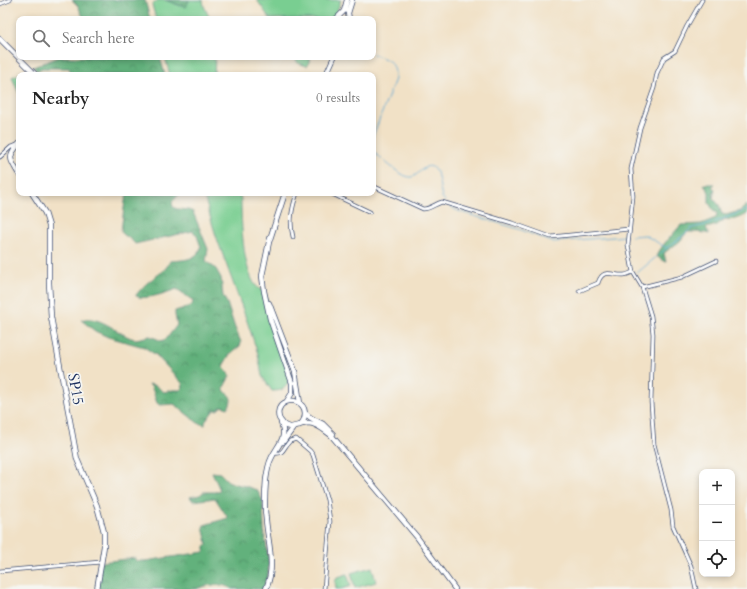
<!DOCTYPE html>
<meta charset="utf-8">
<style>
body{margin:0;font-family:Cardo,serif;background:#f6f6f6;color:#222}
.controls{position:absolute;right:12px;bottom:12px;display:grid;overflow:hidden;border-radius:8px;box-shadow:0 2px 6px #0003}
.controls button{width:36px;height:36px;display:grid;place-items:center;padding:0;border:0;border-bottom:1px solid #e0e0e0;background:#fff;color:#222;font:20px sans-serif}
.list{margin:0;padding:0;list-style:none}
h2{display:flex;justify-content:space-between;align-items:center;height:52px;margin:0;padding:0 16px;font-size:17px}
h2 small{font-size:13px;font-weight:400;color:#767676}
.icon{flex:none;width:22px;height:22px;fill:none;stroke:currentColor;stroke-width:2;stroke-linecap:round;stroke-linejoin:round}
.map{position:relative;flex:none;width:747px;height:589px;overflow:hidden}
.search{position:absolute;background:#fff;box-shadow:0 2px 6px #0003;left:16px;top:16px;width:360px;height:44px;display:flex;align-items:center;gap:10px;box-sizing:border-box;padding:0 14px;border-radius:8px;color:#767676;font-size:15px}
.panel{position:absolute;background:#fff;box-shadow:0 2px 6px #0003;left:16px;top:72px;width:360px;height:124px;border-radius:8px}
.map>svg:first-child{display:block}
</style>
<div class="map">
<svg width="747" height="589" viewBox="0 0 747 589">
<defs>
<pattern id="forest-crowns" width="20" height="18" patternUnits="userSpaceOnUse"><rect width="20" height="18" fill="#62b17b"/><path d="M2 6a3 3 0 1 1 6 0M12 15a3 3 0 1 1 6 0" fill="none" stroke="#509068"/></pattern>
</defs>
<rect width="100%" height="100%" fill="#f6f6f2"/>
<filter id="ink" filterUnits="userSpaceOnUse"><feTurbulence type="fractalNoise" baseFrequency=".025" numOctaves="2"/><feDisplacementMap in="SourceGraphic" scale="8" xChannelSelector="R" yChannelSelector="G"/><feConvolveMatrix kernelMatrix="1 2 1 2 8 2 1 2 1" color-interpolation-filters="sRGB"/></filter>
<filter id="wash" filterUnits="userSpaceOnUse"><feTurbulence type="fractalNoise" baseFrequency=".012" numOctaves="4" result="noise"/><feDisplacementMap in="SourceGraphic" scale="16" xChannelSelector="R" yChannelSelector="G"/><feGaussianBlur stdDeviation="0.9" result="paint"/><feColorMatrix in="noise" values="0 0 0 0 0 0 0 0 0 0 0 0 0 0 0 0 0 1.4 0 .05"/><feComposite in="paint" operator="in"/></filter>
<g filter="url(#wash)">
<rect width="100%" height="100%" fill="#f1e1c6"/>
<path fill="#79ce91" stroke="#4a7e78" d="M158,0H165L181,6L188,3L189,0H203L204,6L210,19H156L152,5Z
M257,0H341L334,19H270Z
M165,57H215L214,75H170Z
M294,57H311L307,66L298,63Z
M22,73L23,75H19V94L12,77Z
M203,193H239L241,199C241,217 242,287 264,291L291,377C285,388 285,391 272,391L262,376L258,354L247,321L216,236Z
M372,567L376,582L355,588L351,573Z
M347,574L351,586L341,589H336L335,581L338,577Z"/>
<path fill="url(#forest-crowns)" stroke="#3e706c" d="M72,0H145L150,19H84L78,6Z
M165,0H189L188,3L185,7Z
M59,57H160L165,75H72L69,68H42L37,71L33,67Z
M704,184H715L712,187L715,189L713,198L719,205L722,214L726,215L740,211L747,205V214C741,218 732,221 725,219L717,225L706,228L709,234C705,232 692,232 687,232L680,241L664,253L666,262L656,256L664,244L681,225L701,224L716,218L717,213L714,211L709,203V192Z
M128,193H184L180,194L172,202L173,207C179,211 187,208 193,212L208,249L206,261L216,269L221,278L223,296L227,303L235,328L241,342L240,346L230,354L223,366L230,376L224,387V390C230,397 234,397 228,408L222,406L217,410H214L205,422V425L198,423L174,404L160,405L157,403L152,388L149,384L156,386L164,392L173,390H180L183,387L182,383L156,355L144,347L108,337L95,331L81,320C98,314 116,332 131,338L136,339L150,336L162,341L167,338L177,325L175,315V311L191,306L193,303L192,300L177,289C168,292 145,301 136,296V295C141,289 145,284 151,280C157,275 167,270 170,261C181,260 197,261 201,247L197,236L193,231L135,244C130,237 123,236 121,231L125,201Z
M212,472L220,473L228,481L235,484L245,486L257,490L263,501L264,530L269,564L268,574L263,589H232C223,582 206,585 196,589H97L101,562L136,558V561H145L204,552L205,547L207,543L203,527L204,525L228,518L215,498L193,501L190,497L200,495L203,492H215L220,490Z"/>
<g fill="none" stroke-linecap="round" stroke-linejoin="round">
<path stroke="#5ba8d4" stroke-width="1" d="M373,54C388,60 396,61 395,79L373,136
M373,152C382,158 398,175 409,177C419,179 426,156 437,172L442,197L445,201
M449,205L454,209L461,212L519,229L552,242L626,236
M632,236L645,235L665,247H669L692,228L706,225L747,210
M637,273L667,248"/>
</g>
</g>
<g filter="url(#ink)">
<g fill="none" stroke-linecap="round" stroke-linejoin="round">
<defs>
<path id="street" d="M0,4L10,0
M0,157L11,147L18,145
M373,186L423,209C430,209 435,204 442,202L512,223L551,237L629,229
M330,193L370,212
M293,237C289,221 292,208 297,193
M642,287L682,277L716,261
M579,291L598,283C603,267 613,276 624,275C627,275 630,273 633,272
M275,453C284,455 284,446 290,441L296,439L310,451L313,455L327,500L330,521L324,589
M0,571L101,562
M696,589L691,566L673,526L671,510L654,444L651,402L653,334L651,316L642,287L633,272L628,245L633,196L631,169L640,128L654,88L657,73L664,58L675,51L687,26L702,0"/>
<path id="secondary" d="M336,19L344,11L347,0
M349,19L348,13L352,0
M0,39L36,75
M326,75L334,57
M19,144C7,157 10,160 19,174
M32,193L45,213L49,226V283L51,317L77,459L97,506L104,532V546L97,589
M285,193L269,242L262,276L264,291L270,319L292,383V393L287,401
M269,303L295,371L300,403
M305,413L311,418L323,424L333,434
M300,425C307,418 307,406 297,402C290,399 282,402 279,409C278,413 278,418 281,421C288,433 299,423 309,423C318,424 324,430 331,435L417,537L455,589
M283,442L294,427
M266,589C276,566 268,543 266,520C264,507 265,492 266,480C267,473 268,465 271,459C277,445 288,439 281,423"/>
</defs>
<use href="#street" stroke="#3b4a6e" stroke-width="4.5"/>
<use href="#secondary" stroke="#3b4a6e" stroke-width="6"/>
<use href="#street" stroke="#fff" stroke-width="3"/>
<use href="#secondary" stroke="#fff" stroke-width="4.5"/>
</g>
</g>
<g text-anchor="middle" stroke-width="3.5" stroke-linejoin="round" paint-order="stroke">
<g font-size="15" fill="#1b2f5e" stroke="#f6f6f2">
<text transform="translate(76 389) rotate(80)" y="5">SP15</text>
</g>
</g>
</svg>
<div class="controls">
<button>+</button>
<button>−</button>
<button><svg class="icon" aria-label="locate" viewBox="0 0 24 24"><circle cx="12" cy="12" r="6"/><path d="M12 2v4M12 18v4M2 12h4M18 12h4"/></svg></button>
</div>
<div class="search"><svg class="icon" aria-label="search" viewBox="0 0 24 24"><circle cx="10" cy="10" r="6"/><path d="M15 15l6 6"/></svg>Search here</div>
<section class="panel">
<h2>Nearby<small>0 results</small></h2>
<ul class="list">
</ul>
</section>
</div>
